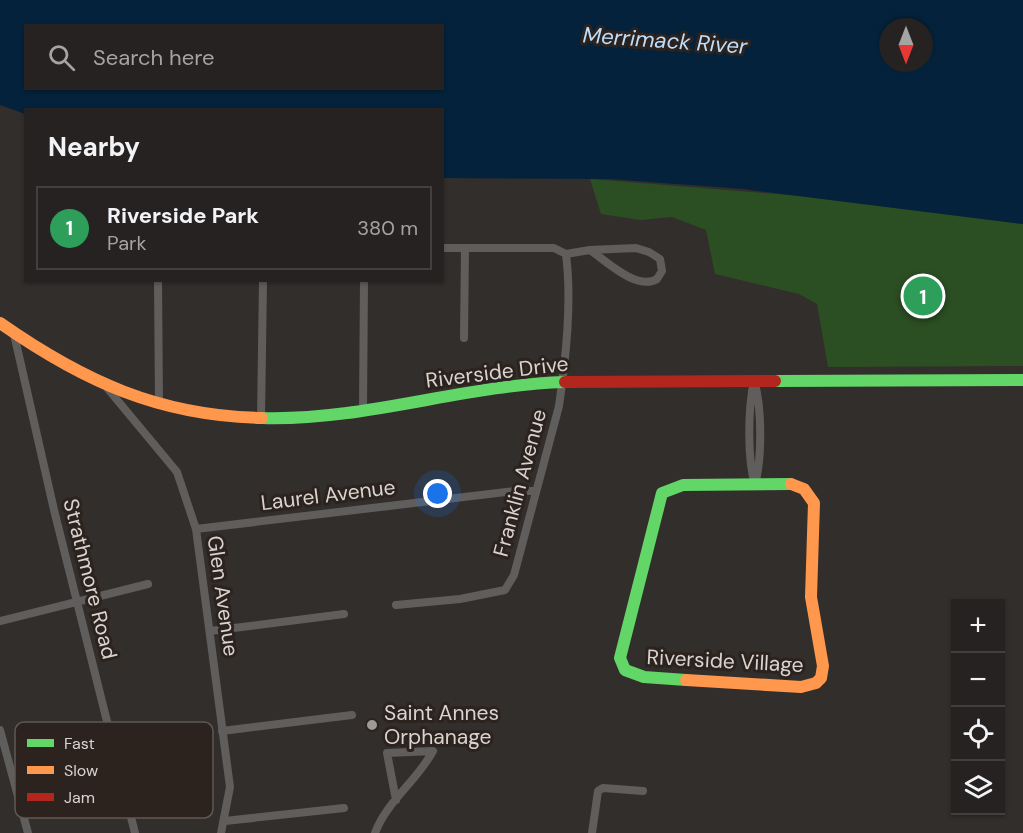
<!DOCTYPE html>
<meta charset="utf-8">
<style>
body{margin:0;font-family:"DM Sans",sans-serif;background:#2e2a2a;color:#f1f3f6}
.controls{position:absolute;right:18px;bottom:18px;display:grid;overflow:hidden;border-radius:0px;box-shadow:0 2px 4px #0004}
.controls button{width:54px;height:54px;display:grid;place-items:center;padding:0;border:0;border-bottom:2px solid #423f3f;background:#262221;color:#f1f3f6;font:30px sans-serif}
.compass{position:absolute;left:879px;top:18px;width:54px;height:54px;border-radius:50%;background:#262221;box-shadow:0 2px 4px #0004;rotate:180deg}
.you{position:absolute;left:438px;top:494px;width:21px;height:21px;margin:-15px;border:4px solid #fff;border-radius:50%;background:#1a73e8;box-shadow:0 0 0 9px #1a73e833}
.badge{display:grid;place-items:center;width:39px;height:39px;border-radius:50%;background:#1a73e8;color:#fff;font-size:20px;font-weight:700}
.pin{position:absolute;translate:-50% -50%;border:3px solid #fff;box-shadow:0 2px 6px #0006}
.list{margin:0;padding:0;list-style:none}
h2{display:flex;justify-content:space-between;align-items:center;height:78px;margin:0;padding:0 24px;font-size:26px}
h2 small{font-size:20px;font-weight:400;color:#a4a4a5}
.list li{display:grid;grid-template-columns:39px 1fr auto;gap:18px;align-items:center;box-sizing:border-box;height:84px;margin:0 12px 12px;padding:0 12px;border:2px solid #423f3f;border-radius:0px}
.list b{display:block;font-size:22px;white-space:nowrap}
.list p{margin:0;font-size:20px;white-space:nowrap;color:#a4a4a5}
.list em{font-size:20px;font-style:normal;color:#a4a4a5}
.icon{flex:none;width:33px;height:33px;fill:none;stroke:currentColor;stroke-width:2;stroke-linecap:round;stroke-linejoin:round}
.map{position:relative;flex:none;width:1023px;height:833px;overflow:hidden}
.search{position:absolute;background:#262221;box-shadow:0 2px 4px #0004;left:24px;top:24px;width:420px;height:66px;display:flex;align-items:center;gap:15px;box-sizing:border-box;padding:0 21px;border-radius:0px;color:#a4a4a5;font-size:22px}
.panel{position:absolute;background:#262221;box-shadow:0 2px 4px #0004;left:24px;top:108px;width:420px;height:174px;border-radius:0px}
.map>svg:first-child{display:block}
</style>
<div class="map">
<svg width="1023" height="833" viewBox="0 0 1023 833">
<rect width="100%" height="100%" fill="#322e2c"/>
<path fill="#2c4e23" d="M590,179L801,196L1023,224V366L828,367L817,304L799,294L715,274L706,230L672,217L640,220L601,214Z"/>
<path fill="#04223b" fill-rule="evenodd" d="M0,0H1023V224L743,189L610,179L443,178L442,110H26L25,114L0,105ZM26,26H442V88H26ZM888,27H924V63H888Z"/>
<g fill="none" stroke-linecap="round" stroke-linejoin="round">
<path stroke="#605e5d" stroke-width="8" d="M566,254L590,250C606,261 637,291 657,279L662,271L660,259L649,252L636,248L590,250
M158,280L159,405
M14,334L54,510L135,833
M464,338L465,248
M754,380C748,409 747,457 755,485
M755,384C762,411 762,458 755,485
M108,389L177,472L196,529L230,787L221,833
M363,409L364,280
M261,419L263,280
M196,529L515,491H535
M396,605L460,599L505,590L514,575L559,406C566,357 572,302 566,254L554,248H442
M0,621L148,584
M210,631L344,614
M0,730L28,833
M222,731L352,715
M225,821L344,808
M375,833C387,801 417,781 433,751L387,753L396,800
M592,833L598,791L603,788L643,791"/>
<path stroke="#63d668" stroke-width="12" d="M775,381L1023,380
M262,418C365,421 463,385 565,382
M686,680L644,677L625,670L620,658L662,493L683,485L791,484"/>
<path stroke="#ff974d" stroke-width="12" d="M0,323C83,381 159,416 262,418
M686,680L801,687L816,683L821,678L823,666L811,597L814,503L804,489L791,484"/>
<path stroke="#b3261e" stroke-width="12" d="M565,382L775,381"/>
</g>
<circle fill="#9f9a97" stroke="#2c231e" stroke-width="2" cx="372" cy="725" r="6"/>
<g text-anchor="middle" stroke-width="6" stroke-linejoin="round" paint-order="stroke">
<g font-size="21" fill="#dad4d1" stroke="#2c231e">
<text transform="translate(497 372) rotate(-7)" y="7">Riverside Drive</text>
<text transform="translate(520 483) rotate(-75)" y="7">Franklin Avenue</text>
<text transform="translate(328 495) rotate(-7)" y="7">Laurel Avenue</text>
<text transform="translate(90 579) rotate(76)" y="7">Strathmore Road</text>
<text transform="translate(223 596) rotate(82)" y="7">Glen Avenue</text>
<text transform="translate(725 661) rotate(3)" y="7">Riverside Village</text>
</g>
<g font-size="21" fill="#dad4d1" stroke="#2c231e" text-anchor="start">
<text x="384" y="720">Saint Annes<tspan x="384" dy="24">Orphanage</tspan></text>
</g>
<g font-size="22" font-style="italic" fill="#bddefd" stroke="#2c231e">
<text transform="translate(665 40) rotate(4)" y="8">Merrimack River</text>
</g>
</g>
<rect x="15" y="722" width="198" height="96" rx="9" fill="#2c231e" stroke="#605854" stroke-width="1.5"/>
<rect x="27" y="739" width="27" height="8" fill="#63d668"/>
<rect x="27" y="766" width="27" height="8" fill="#ff974d"/>
<rect x="27" y="793" width="27" height="8" fill="#b3261e"/>
<g font-size="16" fill="#dad4d1">
<text x="64" y="749">Fast</text>
<text x="64" y="776">Slow</text>
<text x="64" y="803">Jam</text>
</g>
</svg>
<div class="controls">
<button>+</button>
<button>−</button>
<button><svg class="icon" aria-label="locate" viewBox="0 0 24 24"><circle cx="12" cy="12" r="6"/><path d="M12 2v4M12 18v4M2 12h4M18 12h4"/></svg></button>
<button><svg class="icon" aria-label="layers" viewBox="0 0 24 24"><path d="M12 4l9 5-9 5-9-5zM3 14l9 5 9-5"/></svg></button>
</div>
<svg class="compass" viewBox="-18 -18 36 36"><path d="M0-13l5 13h-10z" fill="#e53935"/><path d="M0 13l5-13h-10z" fill="#a4a4a5"/></svg>
<div class="you"></div>
<div class="pin badge" style="left:923px;top:296px;background:#2e9e5b">1</div>
<div class="search"><svg class="icon" aria-label="search" viewBox="0 0 24 24"><circle cx="10" cy="10" r="6"/><path d="M15 15l6 6"/></svg>Search here</div>
<section class="panel">
<h2>Nearby<small></small></h2>
<ul class="list">
<li><span class="badge" style="background:#2e9e5b">1</span><div><b>Riverside Park</b><p>Park</p></div><em>380 m</em></li>
</ul>
</section>
</div>
